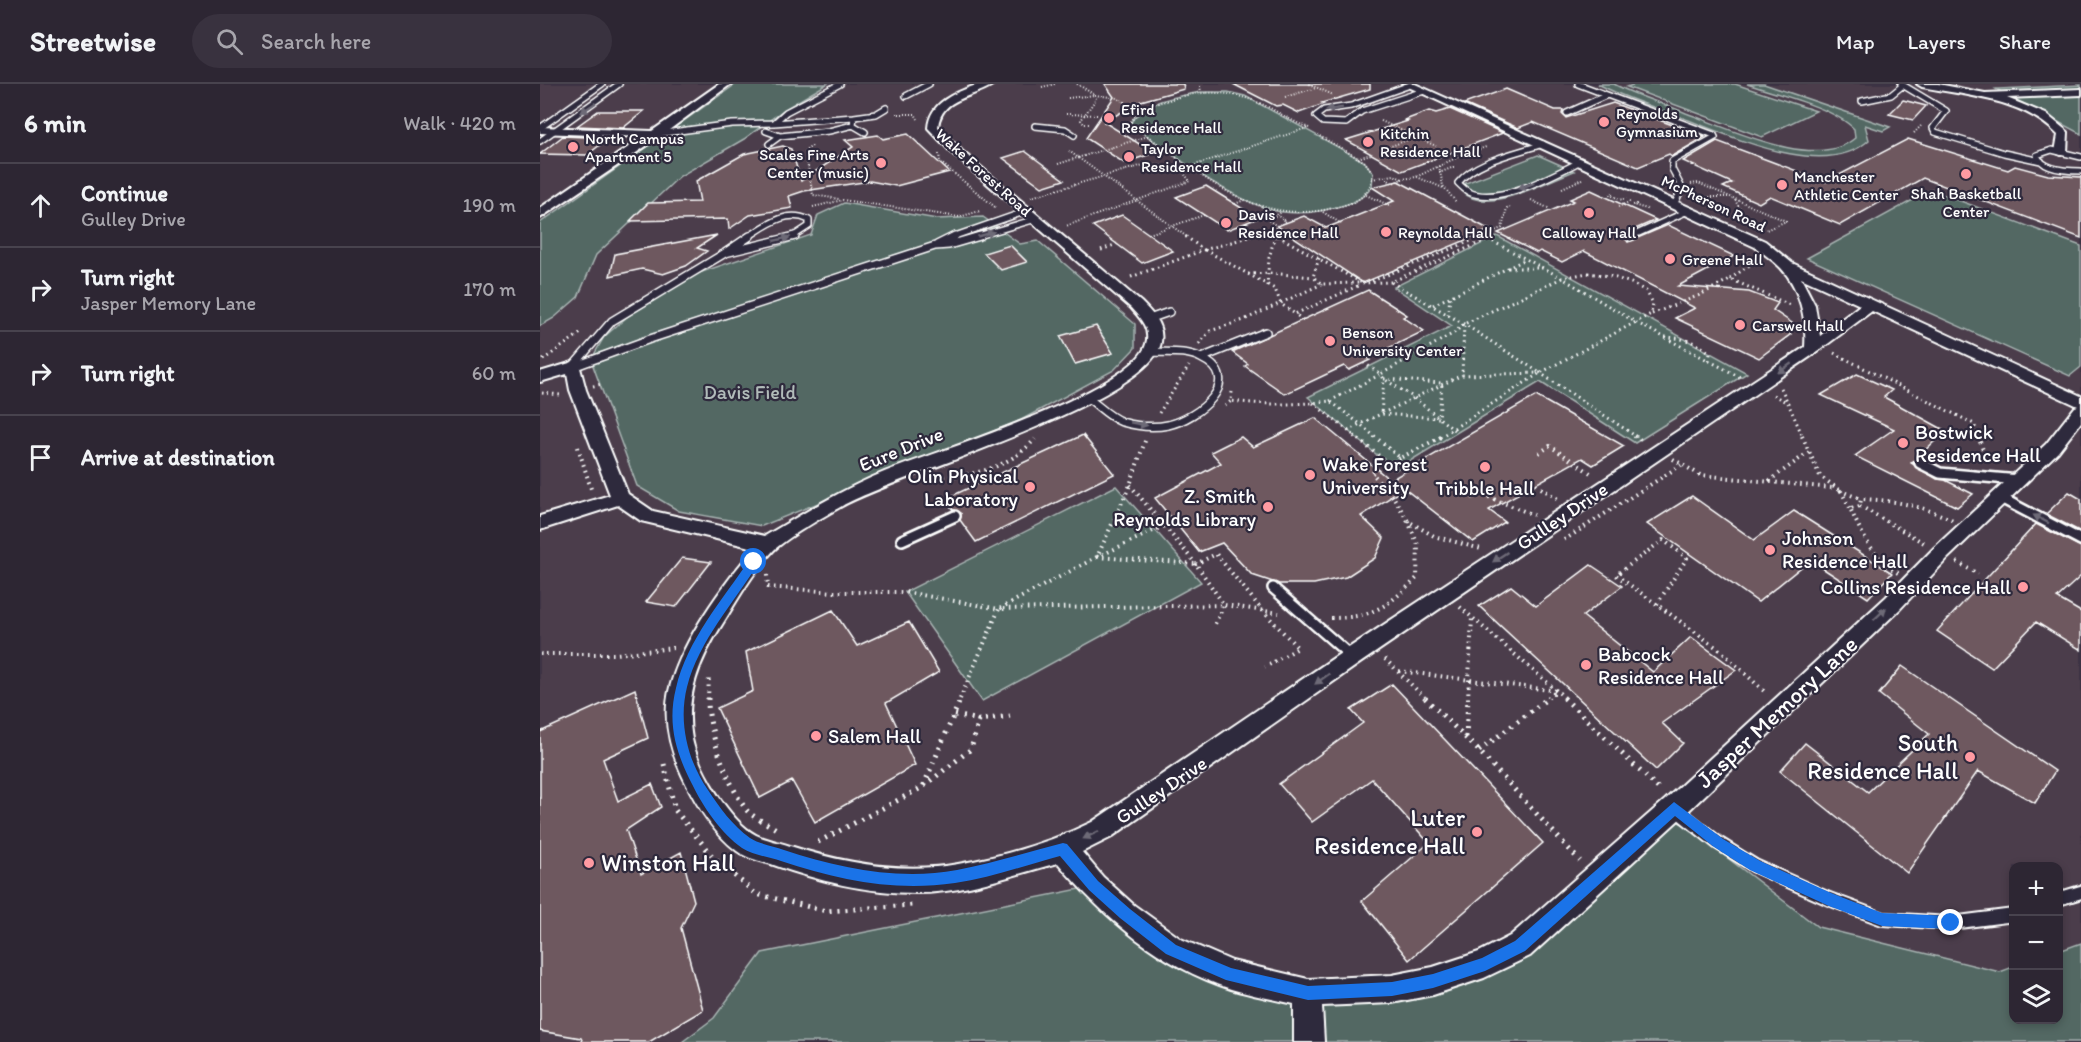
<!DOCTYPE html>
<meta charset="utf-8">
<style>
body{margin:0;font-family:Itim,sans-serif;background:#39323f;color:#f1f3f6}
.controls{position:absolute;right:18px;bottom:18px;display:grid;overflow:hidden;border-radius:12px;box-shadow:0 3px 9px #0003}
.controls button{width:54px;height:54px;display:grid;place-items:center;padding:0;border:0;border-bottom:2px solid #48434e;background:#2d2633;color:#f1f3f6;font:30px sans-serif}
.stop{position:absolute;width:18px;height:18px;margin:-14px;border:4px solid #1a73e8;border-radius:50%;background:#fff}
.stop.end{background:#1a73e8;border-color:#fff;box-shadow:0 2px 6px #0008}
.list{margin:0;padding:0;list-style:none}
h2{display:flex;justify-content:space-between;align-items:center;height:78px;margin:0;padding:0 24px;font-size:26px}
h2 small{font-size:20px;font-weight:400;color:#a7a5ac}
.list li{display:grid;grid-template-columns:39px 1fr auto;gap:18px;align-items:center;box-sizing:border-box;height:84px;padding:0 24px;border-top:2px solid #48434e}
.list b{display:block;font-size:22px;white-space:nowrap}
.list p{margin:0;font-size:20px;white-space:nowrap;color:#a7a5ac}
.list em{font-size:20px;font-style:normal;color:#a7a5ac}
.icon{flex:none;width:33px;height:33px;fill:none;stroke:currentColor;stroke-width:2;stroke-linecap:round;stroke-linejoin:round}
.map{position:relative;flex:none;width:1541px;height:958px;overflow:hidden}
header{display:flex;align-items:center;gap:36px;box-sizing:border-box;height:84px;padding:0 30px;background:#2d2633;border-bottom:2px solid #48434e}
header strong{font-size:28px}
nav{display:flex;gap:33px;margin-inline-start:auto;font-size:21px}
.search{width:420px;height:54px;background:#39323f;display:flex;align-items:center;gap:15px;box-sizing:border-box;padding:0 21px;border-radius:33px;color:#a7a5ac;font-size:22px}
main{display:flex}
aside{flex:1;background:#2d2633}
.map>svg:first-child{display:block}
</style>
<header>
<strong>Streetwise</strong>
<div class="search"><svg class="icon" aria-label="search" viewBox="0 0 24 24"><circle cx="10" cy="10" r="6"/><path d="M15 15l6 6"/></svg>Search here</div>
<nav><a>Map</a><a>Layers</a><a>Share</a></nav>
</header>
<main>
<aside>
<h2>6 min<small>Walk · 420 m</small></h2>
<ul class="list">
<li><svg class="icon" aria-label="ahead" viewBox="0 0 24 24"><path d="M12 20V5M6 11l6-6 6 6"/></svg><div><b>Continue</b><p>Gulley Drive</p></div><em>190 m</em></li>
<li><svg class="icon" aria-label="right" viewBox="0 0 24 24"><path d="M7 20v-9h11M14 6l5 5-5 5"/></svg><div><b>Turn right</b><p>Jasper Memory Lane</p></div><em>170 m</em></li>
<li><svg class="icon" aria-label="right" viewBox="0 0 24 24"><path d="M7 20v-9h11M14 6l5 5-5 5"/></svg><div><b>Turn right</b></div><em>60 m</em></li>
<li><svg class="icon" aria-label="arrive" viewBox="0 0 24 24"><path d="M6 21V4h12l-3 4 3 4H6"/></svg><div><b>Arrive at destination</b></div></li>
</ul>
</aside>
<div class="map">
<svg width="1541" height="958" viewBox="0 0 1541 958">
<rect width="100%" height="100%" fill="#3c3344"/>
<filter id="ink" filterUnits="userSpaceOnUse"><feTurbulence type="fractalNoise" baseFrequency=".0167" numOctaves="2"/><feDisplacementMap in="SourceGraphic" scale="12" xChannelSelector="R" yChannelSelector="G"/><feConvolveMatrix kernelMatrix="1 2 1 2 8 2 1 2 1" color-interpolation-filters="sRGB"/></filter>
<g filter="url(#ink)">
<path fill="#4b3e4c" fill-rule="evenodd" d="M0,0H1541V958H0ZM1474,782H1518V936H1474Z"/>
<path fill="#526864" stroke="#a8b4b2" stroke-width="1.5" d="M196,0H287L245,25L204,55L140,92L56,171L38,213L14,234L0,242V139Z
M1058,0H1074C1096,12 1122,19 1146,29C1188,44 1276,88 1315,54L1314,45C1293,23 1236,10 1207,0H1224L1350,43L1343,47L1325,41L1329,56C1285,97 1191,52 1143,34C1114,23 1084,14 1058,0Z
M1095,0H1195L1276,27L1222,53L1087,3Z
M1541,1V50L1456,5Z
M661,8H688L705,12L825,78L833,89L832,103C821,117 810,120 793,124C773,130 745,131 725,124C676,107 632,69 590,40C603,16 636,13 661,8Z
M998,71L1034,87C1007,97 945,133 922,107L923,100Z
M1391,106L1541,162V283L1530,292L1267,174Z
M304,119L397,135L443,133L480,160L498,157L595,240V264L574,286L481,336L222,442L139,427L97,402L51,276L64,253L88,232L156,190L271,151L278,131Z
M957,152L1207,289L1095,359L1000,298L855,386L768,313L912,242L854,203Z
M576,402L661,498L442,617L365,508Z
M1126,732L1143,740L1278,843L1460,888L1473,883L1474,936H1518L1519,867L1541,859V958H142L174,934L222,869L554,802L631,865L768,909L944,880Z"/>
<path fill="#6e585e" stroke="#fff" stroke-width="1.5" d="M565,0H643L644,5L601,17L564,38L614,69L584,79L546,54L574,13Z
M693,0H830V5L782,19L784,20L759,29L743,21L736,22Z
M966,5L1015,26H1023L1022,30L1026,34L1073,19L1165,53L1132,72L1129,70L1098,83L993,38L978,44L924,20Z
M1363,16L1386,22L1373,36L1349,30Z
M910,25L963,49L862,87L806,56L868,37L865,36L889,27L896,29Z
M58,27H104L83,44L37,42Z
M368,50L409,88L356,102L330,97L264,107L249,112L252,124L210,131L189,145L188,135L90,137L108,119L160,118L156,97L204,70L243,62L251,65L261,97L313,63L305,56L338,51L343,55Z
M23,52L69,54L47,71L0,70Z
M1368,55L1468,86L1475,82L1508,91L1541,93V154L1383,94L1300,141L1230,112L1219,119L1183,103L1192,99L1143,77L1177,57L1286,98Z
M485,67L524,96L502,103L463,74Z
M858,97L950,146L823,199L737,142L764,132L786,144L854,117L832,103Z
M666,102L695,120L718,134L687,146L636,113Z
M1051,106L1116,136L1086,149L1085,154L1088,158L1128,141L1194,172L1138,202L1209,208L1238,219L1233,226L1252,239L1246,244L1251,250L1219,274L1135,234L1155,224L1044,167L1022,178L1000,167L997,169L958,149L1034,117L1030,115Z
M582,131L609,150L633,167L602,179L553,142Z
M177,151L157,164L167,167L146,182L123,190L102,185L70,192L75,170Z
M470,161L487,178L461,186L444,169Z
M828,206L867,231L863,233L884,247L828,274L830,276L809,286L804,282L745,310L705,282L708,280L692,268Z
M556,242L573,269L535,280L520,252Z
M1317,290L1352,306L1344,313L1406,347L1371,379L1397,395L1405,396L1433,410L1417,423L1315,372L1354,345L1281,311Z
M996,312L1084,362L1053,381L1042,374L949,426L965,438L933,458L852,395Z
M775,334L862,406L821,432L844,454L835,474L806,493L774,500H739L712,491L682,459L659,468L615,414L681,379L671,368L701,353L713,363Z
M543,351L574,390L436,458L420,436L421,429L413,426L405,415Z
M1529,408L1541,415V448L1506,430Z
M1152,412L1214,456L1254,427L1352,489L1328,514L1270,476L1218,518L1107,440Z
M1496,440L1541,463V492L1517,514L1541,528V566L1496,538L1452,584L1397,547Z
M142,474L171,478L136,523L106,518Z
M1051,481L1082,502L1043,532L1113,588L1151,553L1196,586L1122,639L1143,659L1116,686L939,522L971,502L996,522Z
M293,526L317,562L369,538L399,588L346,619L375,681L275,738L252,697L220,714L177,624L213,607L206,568Z
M1362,582L1515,687L1495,719L1438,687L1367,789L1240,687L1265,659L1328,708L1389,650L1339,610Z
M852,600L1003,759L869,876L822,817L889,759L832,695L772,738L739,700L823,639L811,626Z
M95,605L108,654L63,675L78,717L112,700L121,723L86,746L101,790L141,768L154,817L141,844L163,926L109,958H43L41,954L0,947V648Z"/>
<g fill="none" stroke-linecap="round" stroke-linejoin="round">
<defs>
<path id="lane-far3" d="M1038,0L1067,11
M1361,0L1406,27L1393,44L1395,48L1464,69L1501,77
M870,1L811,22L784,26L776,32L783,38L806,39L822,27L884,7
M366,12L389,0
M1322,17L1351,11L1362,2
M1027,29L1067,11L1174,51L1175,53L1132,77V85L1142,104L1135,119
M314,33L336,30L346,24
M313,41L325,48
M495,42L525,45L534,51
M0,44L62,0
M226,47L240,52
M117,50L192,40L234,39L246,28L300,0
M0,57L79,0
M229,60L240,52L289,47L313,41L314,33L234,39
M1003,60C977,69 936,76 918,99C921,102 925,106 929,108C958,122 1013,91 1039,78
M1541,73L1512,66L1497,71C1502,86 1527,87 1541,87
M208,153C227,141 246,125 269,136V142L252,153
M412,153L487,127
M435,153L496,135
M1090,153L1150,126"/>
<path id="lane-far2" d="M1090,153L1093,152
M397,161L415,152
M185,169L210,152
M185,169L255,152
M609,235L629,228
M661,274L726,248
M34,281L72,237L185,169
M33,283L110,255L395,162L409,161L440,152
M548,314C559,322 569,333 582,338C596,342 614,344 628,341C657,335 707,296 661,274C645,266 626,269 610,268"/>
<path id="lane-far1" d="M1380,379L1400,389L1479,396
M1461,414L1541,456
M362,456L415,432
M733,504L812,573"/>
<path id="lane" d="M1134,724L1178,759L1215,782L1289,815L1343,835L1411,839L1474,831
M1518,815L1541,808"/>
<path id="street" d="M179,0H191L121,52L0,134V124L103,53L0,49V43L112,47Z
M439,0H454C435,14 401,12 398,43L422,67L601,218C612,229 624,241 621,258C612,317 359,390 302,422C286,431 245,455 233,467C213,488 198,515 183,539C160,575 144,612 152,655C158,684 189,737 216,751C226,756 239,758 250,762C303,779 362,790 418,780C464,772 511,758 552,738L804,567L1265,263C1267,237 1260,204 1241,184C1233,176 1224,170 1215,163L862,0H875L1225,157L1252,179L1541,312V338L1518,368L1408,474L1360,525L1143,732L990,872L944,894L893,911L852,919L782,922L784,958H754V920C733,915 711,911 691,905C620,882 565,835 518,779C472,791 425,809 377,809C325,809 279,797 231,780C220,777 206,774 197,767C172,748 155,719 142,691C129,663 122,633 130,603C143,555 182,502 214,464L101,437L78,421L0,446V432L70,411L30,306L27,290L0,298V288L33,278L39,280L46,306L88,410L113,427L225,452C264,429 301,406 342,389C391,369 593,308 606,260C611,245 600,234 591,224L414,71L388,44C390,17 417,8 439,0ZM1261,194L1320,221L1280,252L1275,221ZM1332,227L1538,322L1535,323L1506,360L1394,464L1346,513L1125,716L970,852L939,868L893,883L852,891L768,895L692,877L641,855L594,821L563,793L542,768L570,754L820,579L1277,268Z
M1377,0H1398L1445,9L1541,5V11L1467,14L1506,30L1528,48L1527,68L1521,71L1515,68L1518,51C1484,15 1428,12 1382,3Z"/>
</defs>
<use href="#lane-far3" stroke="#fff" stroke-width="8"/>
<use href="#lane-far2" stroke="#fff" stroke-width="10"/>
<use href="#lane-far1" stroke="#fff" stroke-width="14"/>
<use href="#lane" stroke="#fff" stroke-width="16"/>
<use href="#street" stroke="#fff" stroke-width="4"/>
<path stroke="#fff" stroke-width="2" stroke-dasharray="1 2" stroke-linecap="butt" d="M537,0L555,11L577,14L599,26
M769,0L793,11
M660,2L661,8
M502,3L515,0
M745,13L776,4
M528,14L555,11L556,15L541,36L544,40H549
M356,30H375L378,35
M526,30L557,31
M841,37L896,62
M769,44C756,39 744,32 732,25C698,7 665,4 629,16C613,20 599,25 590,39C654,84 712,146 797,123C818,118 830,112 833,89L825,78L778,51
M1374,49L1381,42
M272,62L265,67L273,111L299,115
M846,64L875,53
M529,67L647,153
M911,68L920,72L946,63
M399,70L400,78L455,123
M818,74L831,70
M518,80L608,52
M652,82L767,44
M899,82L903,102L916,118
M899,89L914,83
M877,93L903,104
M832,95L854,91L862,95L853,99L845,94
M862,95L876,93L920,72
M1151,100L1158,99L1246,137L1226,146
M1022,104L1042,95
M1073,109L1070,111L1082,116L1086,114
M826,111L853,123
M491,113L607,80L638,84L652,82L643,88L650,97L526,142
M1154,113H1189
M991,116L1010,125
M1195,116L1207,138
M695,120L704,116
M1097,120L1093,121L1107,125
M273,123L303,116L419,133L440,127
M1078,123L1091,117
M783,128L803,141
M737,142L728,136L742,128
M737,142L746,137L738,132
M609,150L664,131
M707,153L718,150L741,153
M734,153L737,142
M939,153L962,144L967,124L970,123"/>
<path stroke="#fff" stroke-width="3" stroke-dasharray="1.5 4" stroke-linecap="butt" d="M738,152L822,199
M948,155L1022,194L1047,189L1070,192L1091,199L1106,207L1113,219L1111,230L1000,289L924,240L851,198Z
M561,166L577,160
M664,166L712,152
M665,166L735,205L741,220L755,230
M779,174L773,193L782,200L851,198
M968,184H1003
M708,190L729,189L773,193
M591,193L664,166L645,152
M1190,195L1218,175
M832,197L943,152
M727,202L729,174L735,152
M893,221L986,175
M1112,230L1160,211L1190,195L1250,221
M908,231L910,213
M763,236L755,230L820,201
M1125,253C1142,254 1157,257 1170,269L1169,277
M659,260L670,247L704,236L782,200
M1294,269L1434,340L1439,353
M3,276L41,249
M844,295L902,299L899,334L841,330Z
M53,302L62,300
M1241,304L1248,319
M692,308L691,317C724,321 757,321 790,317L820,340L922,291
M2,309L21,311
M1233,311L1248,319L1263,353
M790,317L841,290L824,279
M773,319L816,353
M685,322L691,317
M619,329L649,282
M914,346L873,313L844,295L841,290L914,249L924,240
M808,347L820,340L835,353
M900,353L1000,289
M1097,353L1000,289L922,291L924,240L1022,194L1097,239L1200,293"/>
<path stroke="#fff" stroke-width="4" stroke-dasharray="1.5 4.5" stroke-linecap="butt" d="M814,352L849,380
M834,352L860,374L903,352
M1094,352L1104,358
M1262,352L1280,392L1301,407
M1438,352L1448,380
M38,363L52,408
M999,369L1010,362L1052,390
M860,374L832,389L854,414L868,437L894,452L941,465
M1133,375L1160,391L1292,404
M403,393C438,391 471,382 495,355
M1229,397L1269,368
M590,401L656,480L676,470L722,526L758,564L725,583
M1001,404L1018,415
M932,414L941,410L994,431
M1320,422L1384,459
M1310,424L1301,407L1321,415
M1024,456L1141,381
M557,473L656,480L684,521L674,542
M557,473L624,442
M1417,478L1438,490
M1358,489C1333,473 1322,451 1310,424L1320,422L1321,415C1355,416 1382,422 1413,436
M227,491L228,503L294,508H365L459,525L557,473L590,401L606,354
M1117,520L1147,474L1123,456L1076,491L1180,566L1226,609
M920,523L1017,607L1006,615
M791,534C833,534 848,522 877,494L878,461L868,437
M0,570H76L134,564
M845,575L886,615
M859,587L1017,607L1026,615
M168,615L169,593
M420,615L459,525L684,521L739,529
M928,615L932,533"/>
<path stroke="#fff" stroke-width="5" stroke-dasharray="2 6" stroke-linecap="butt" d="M168,614C167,645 187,698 205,724C211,733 227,739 236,745
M885,614L939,667L1040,777
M1024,614L1122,708
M415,631L439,636
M926,653L928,614
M939,667L1008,614
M124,680L135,726L174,774L216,810L286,827L372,821
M384,702L431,665L439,636L470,632
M278,758L383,703L421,614"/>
<use href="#lane-far3" stroke="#2f2a3d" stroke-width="5"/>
<use href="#lane-far2" stroke="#2f2a3d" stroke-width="7"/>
<use href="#lane-far1" stroke="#2f2a3d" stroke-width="9"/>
<use href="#lane" stroke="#2f2a3d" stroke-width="12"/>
<use href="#street" fill="#2f2a3d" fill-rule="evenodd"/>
</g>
<defs><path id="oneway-solid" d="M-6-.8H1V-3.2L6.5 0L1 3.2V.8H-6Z" transform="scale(1.5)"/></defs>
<g fill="#6d6a77">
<use href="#oneway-solid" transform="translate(48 24) rotate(146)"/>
<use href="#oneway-solid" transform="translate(794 25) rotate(171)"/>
<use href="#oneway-solid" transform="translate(986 102) rotate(160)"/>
<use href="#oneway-solid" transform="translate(446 150) rotate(-17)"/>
<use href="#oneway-solid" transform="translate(242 155) rotate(-13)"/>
<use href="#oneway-solid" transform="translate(1245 284) rotate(145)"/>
<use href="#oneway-solid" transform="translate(599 340) rotate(10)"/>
<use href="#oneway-solid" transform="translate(1501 435) rotate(-152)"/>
<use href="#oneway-solid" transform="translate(960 473) rotate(146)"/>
<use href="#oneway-solid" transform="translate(1340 530) rotate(-43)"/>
<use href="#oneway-solid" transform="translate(782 595) rotate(144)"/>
<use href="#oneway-solid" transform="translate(551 751) rotate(154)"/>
</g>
</g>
<path fill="#1a73e8" d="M214,474L219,478C194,519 159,556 147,603C138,639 148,677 168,706C180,724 192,741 210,754C219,760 233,762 244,766C299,784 359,797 417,786C453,779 488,768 523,759L527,760L558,797L590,825L636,861L691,884L768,902L852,898L893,890L942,874L975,857L1134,718L1183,755L1220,777L1291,809L1342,829L1411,832L1416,834L1418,839L1416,844L1411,845L1342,842L1289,822L1210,786L1174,763L1135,732L985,867L945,887L893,904L852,912L768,916L686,896L626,870L580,834L549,806L520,772C486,781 450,794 415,799C355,808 298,796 241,777C229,773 213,771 202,764C181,749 163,723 152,700C136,669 127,640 136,604C147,556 183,515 210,475Z"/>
<g fill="#ff9aa2" stroke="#2f2a3d" stroke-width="2">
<circle cx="569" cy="34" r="6"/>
<circle cx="1064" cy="38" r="6"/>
<circle cx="828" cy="58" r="6"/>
<circle cx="33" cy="63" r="6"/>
<circle cx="589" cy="73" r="6"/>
<circle cx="341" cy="79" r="6"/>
<circle cx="1426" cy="90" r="6"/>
<circle cx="1242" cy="101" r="6"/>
<circle cx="1049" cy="129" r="6"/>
<circle cx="686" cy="139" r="6"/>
<circle cx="846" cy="148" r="6"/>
<circle cx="1130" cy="175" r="6"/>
<circle cx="1200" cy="241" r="6"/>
<circle cx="790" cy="257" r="6"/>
<circle cx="1363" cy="359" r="6"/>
<circle cx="945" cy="383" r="6"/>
<circle cx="770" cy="391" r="6"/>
<circle cx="490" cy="403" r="6"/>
<circle cx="728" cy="423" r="6"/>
<circle cx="1230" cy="466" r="6"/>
<circle cx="1483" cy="503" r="6"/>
<circle cx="1046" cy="581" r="6"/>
<circle cx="276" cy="652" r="6"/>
<circle cx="1430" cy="673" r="6"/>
<circle cx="937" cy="748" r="6"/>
<circle cx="49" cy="779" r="6"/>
</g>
<g text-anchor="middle" stroke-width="4.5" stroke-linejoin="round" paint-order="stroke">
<g font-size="16" fill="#fff" stroke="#2f2a3d" text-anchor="start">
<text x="581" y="31">Efird<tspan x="581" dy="18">Residence Hall</tspan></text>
<text x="1076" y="35">Reynolds<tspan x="1076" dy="18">Gymnasium</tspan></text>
<text x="840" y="55">Kitchin<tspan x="840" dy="18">Residence Hall</tspan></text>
<text x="45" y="60">North Campus<tspan x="45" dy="18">Apartment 5</tspan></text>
<text x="601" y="70">Taylor<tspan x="601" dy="18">Residence Hall</tspan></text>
<text x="329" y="76" text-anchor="end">Scales Fine Arts<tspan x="329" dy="18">Center (music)</tspan></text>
<text x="1254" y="98">Manchester<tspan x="1254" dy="18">Athletic Center</tspan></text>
<text x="1426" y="115" text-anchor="middle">Shah Basketball<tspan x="1426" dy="18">Center</tspan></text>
<text x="698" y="136">Davis<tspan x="698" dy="18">Residence Hall</tspan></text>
<text x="858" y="154">Reynolda Hall</text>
<text x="1049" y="154" text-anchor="middle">Calloway Hall</text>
<text x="1142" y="181">Greene Hall</text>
<text x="1212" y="247">Carswell Hall</text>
<text x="802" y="254">Benson<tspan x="802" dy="18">University Center</tspan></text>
</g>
<g font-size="16" fill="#fff" stroke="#2f2a3d">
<text transform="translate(444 88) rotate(42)" y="6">Wake Forest Road</text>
<text transform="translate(1174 119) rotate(25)" y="6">McPherson Road</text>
</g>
<g font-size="20" fill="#b1bbb9" stroke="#2f2a3d">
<text x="210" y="315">Davis Field</text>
</g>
<g font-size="20" fill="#fff" stroke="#2f2a3d" text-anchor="start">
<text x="1375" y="355">Bostwick<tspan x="1375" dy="23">Residence Hall</tspan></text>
<text x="782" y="387">Wake Forest<tspan x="782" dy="23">University</tspan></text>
<text x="478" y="399" text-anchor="end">Olin Physical<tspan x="478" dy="23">Laboratory</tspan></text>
<text x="945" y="411" text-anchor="middle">Tribble Hall</text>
<text x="716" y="419" text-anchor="end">Z. Smith<tspan x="716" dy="23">Reynolds Library</tspan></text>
<text x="1242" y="461">Johnson<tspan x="1242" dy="23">Residence Hall</tspan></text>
<text x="1471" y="510" text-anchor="end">Collins Residence Hall</text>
<text x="1058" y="577">Babcock<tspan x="1058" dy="23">Residence Hall</tspan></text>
<text x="288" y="659">Salem Hall</text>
</g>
<g font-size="20" fill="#fff" stroke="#2f2a3d">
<text transform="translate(361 365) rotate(-22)" y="7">Eure Drive</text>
<text transform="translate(1022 432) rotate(-34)" y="7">Gulley Drive</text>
<text transform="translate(621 706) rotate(-34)" y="7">Gulley Drive</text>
</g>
<g font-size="24" fill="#fff" stroke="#2f2a3d">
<text transform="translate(1237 628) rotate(-43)" y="8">Jasper Memory Lane</text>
</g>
<g font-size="24" fill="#fff" stroke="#2f2a3d" text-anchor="end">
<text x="1418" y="667">South<tspan x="1418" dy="28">Residence Hall</tspan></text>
<text x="925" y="742">Luter<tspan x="925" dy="28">Residence Hall</tspan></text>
<text x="61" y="787" text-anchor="start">Winston Hall</text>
</g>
</g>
</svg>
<div class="controls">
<button>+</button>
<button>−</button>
<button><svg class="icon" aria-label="layers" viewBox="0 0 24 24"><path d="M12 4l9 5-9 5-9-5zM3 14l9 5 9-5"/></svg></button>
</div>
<div class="stop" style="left:214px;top:478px"></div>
<div class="stop end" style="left:1411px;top:839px"></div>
</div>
</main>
